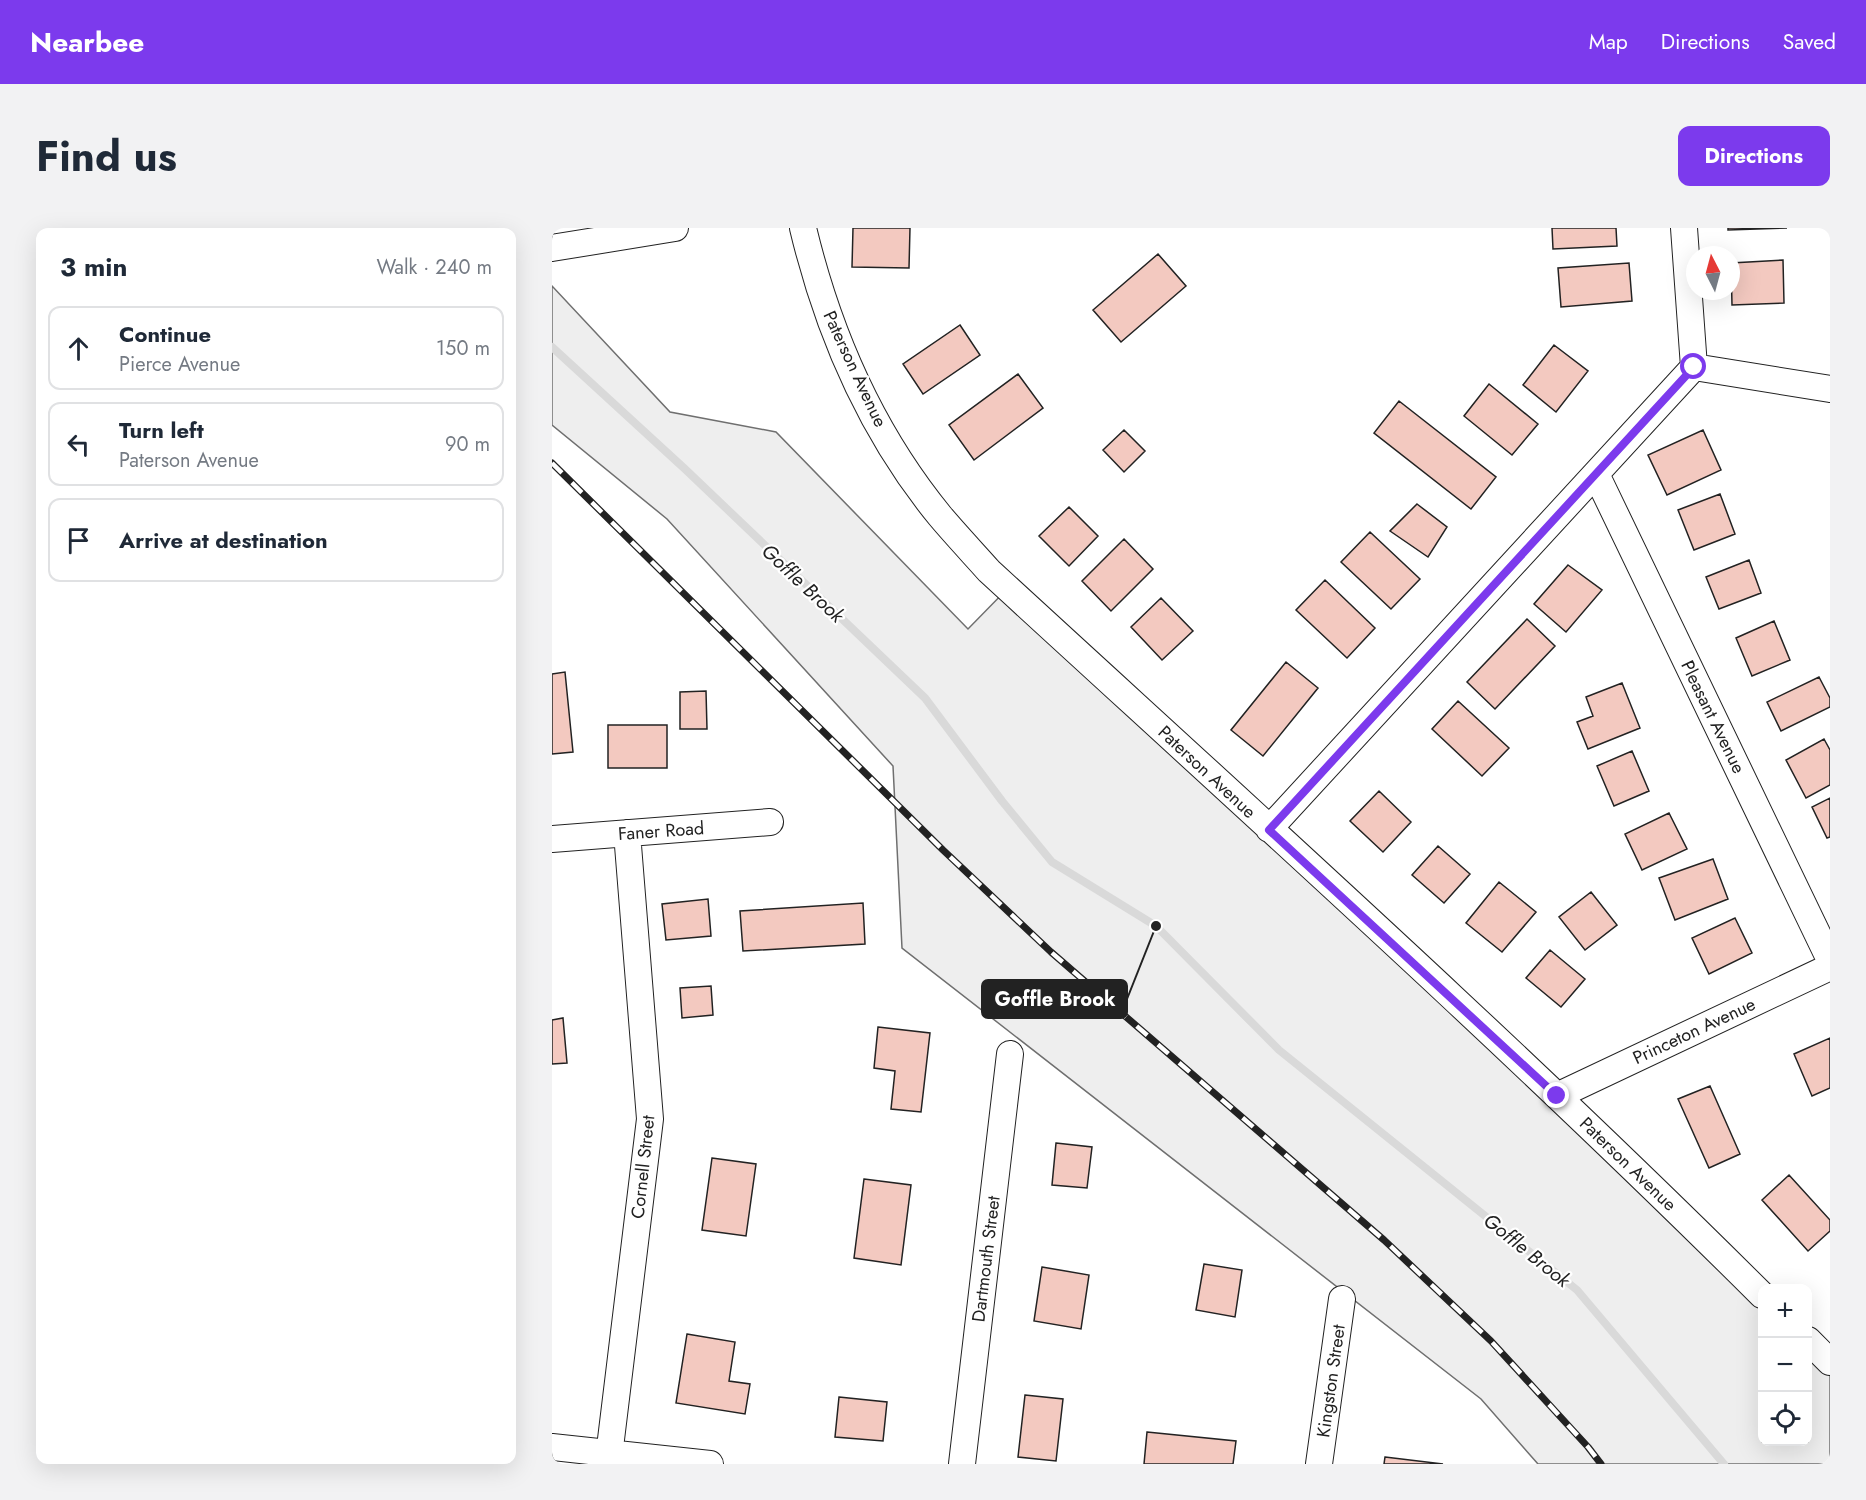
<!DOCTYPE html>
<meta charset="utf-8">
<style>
body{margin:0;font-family:Jost,sans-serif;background:#f2f2f3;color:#1f2937}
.controls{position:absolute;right:18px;bottom:18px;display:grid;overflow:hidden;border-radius:12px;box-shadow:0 6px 24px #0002}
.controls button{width:54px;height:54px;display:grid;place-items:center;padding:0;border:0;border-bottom:2px solid #e0e1e3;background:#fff;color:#1f2937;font:30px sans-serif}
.compass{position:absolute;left:1134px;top:18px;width:54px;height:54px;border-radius:50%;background:#fff;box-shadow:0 6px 24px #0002;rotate:354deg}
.stop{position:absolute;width:18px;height:18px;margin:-14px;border:4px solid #7c3aed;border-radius:50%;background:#fff}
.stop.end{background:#7c3aed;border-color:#fff;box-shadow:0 2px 6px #0008}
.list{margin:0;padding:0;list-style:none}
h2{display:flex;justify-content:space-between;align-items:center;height:78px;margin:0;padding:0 24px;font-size:26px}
h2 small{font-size:20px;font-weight:400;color:#747a83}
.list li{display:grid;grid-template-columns:39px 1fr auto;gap:18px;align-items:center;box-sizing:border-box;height:84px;margin:0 12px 12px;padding:0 12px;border:2px solid #e0e1e3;border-radius:12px}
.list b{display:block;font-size:22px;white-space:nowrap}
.list p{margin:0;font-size:20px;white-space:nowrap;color:#747a83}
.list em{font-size:20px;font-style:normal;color:#747a83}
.icon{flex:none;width:33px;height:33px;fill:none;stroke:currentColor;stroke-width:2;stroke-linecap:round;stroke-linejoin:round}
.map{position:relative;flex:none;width:1278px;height:1236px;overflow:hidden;border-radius:12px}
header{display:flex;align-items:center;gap:36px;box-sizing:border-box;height:84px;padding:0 30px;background:#7c3aed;color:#fff}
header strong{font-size:28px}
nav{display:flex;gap:33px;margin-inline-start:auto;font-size:21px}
.intro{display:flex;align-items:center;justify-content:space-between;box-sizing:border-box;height:144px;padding:0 36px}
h1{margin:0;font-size:42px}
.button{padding:15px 27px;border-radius:12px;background:#7c3aed;color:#fff;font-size:21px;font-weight:700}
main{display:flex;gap:36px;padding:0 36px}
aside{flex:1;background:#fff;border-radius:12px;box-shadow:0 6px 24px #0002}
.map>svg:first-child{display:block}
</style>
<header>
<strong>Nearbee</strong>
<nav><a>Map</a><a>Directions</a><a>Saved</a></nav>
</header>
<div class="intro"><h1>Find us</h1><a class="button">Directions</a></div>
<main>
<aside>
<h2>3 min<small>Walk · 240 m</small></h2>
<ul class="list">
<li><svg class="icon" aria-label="ahead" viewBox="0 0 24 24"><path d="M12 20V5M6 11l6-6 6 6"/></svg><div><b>Continue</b><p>Pierce Avenue</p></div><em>150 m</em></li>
<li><svg class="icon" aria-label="left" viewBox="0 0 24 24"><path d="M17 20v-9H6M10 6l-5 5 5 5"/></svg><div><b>Turn left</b><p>Paterson Avenue</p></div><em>90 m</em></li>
<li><svg class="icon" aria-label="arrive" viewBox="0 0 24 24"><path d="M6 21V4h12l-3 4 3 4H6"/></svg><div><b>Arrive at destination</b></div></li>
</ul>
</aside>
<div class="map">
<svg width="1278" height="1236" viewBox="0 0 1278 1236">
<rect width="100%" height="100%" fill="#fff"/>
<path fill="#eee" stroke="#6f6f6f" stroke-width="1.5" d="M0,58L118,184L224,204L416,401L459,357L1210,1083V1214H1256V1127L1278,1148V1236H986L929,1171L350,720L341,538L115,291L0,197Z"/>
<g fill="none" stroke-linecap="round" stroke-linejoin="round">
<path stroke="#d9d9d9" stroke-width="8" d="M0,119L133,241L373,470L450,573L500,634L604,698L727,822L1025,1062L1172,1236"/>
</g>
<path fill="#f3c9c0" stroke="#222" stroke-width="1.5" d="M301,0H358L357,40L300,39Z
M1000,0H1064L1065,18L1001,21Z
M1176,0H1235L1176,2Z
M606,26L634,58L569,114L541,82Z
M1231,32L1232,75L1180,77L1179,35Z
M1077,35L1080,73L1009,79L1006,40Z
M408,97L428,127L371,166L351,136Z
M1002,117L1036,143L1004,184L971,157Z
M466,146L491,180L422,232L397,197Z
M937,156L986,196L960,227L912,188Z
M847,173L944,249L919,281L822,205Z
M572,202L593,223L572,244L551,222Z
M1151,202L1169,242L1115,267L1096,227Z
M1168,266L1183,306L1142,322L1126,282Z
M865,276L895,299L876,329L838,303Z
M517,279L546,308L517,338L487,308Z
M818,304L868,351L839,381L789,334Z
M572,311L601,341L559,383L530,353Z
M1197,332L1209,365L1167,381L1154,349Z
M1016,337L1050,362L1014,404L982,376Z
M773,352L823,400L795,430L744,382Z
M609,370L641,403L610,432L579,399Z
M975,391L1003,418L943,481L915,454Z
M1222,393L1238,432L1200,448L1184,410Z
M734,434L766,460L711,528L679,502Z
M13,444L21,524L0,526V446Z
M1267,449L1278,470V479L1229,503L1215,474Z
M1070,455L1088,500L1036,521L1025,494L1041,488L1034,469Z
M154,463L155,501H128V464Z
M906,473L957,520L930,548L880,501Z
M56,497H115V540H56Z
M1272,511L1278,522V557L1254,570L1234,532Z
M1080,523L1097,563L1062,578L1045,538Z
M827,563L859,594L831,624L798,593Z
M1278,570V609L1275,610L1260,579Z
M1117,585L1135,621L1090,642L1073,606Z
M886,618L918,646L892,675L860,647Z
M1161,631L1176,671L1123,692L1107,650Z
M947,654L984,684L950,724L914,695Z
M1039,664L1065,697L1033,722L1007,689Z
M156,671L159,708L114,712L110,676Z
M311,675L313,716L191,723L188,683Z
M1183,690L1200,725L1157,746L1140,710Z
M998,722L1033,751L1009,779L974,750Z
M159,758L161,787L130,790L128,760Z
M11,790L15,835L0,836V792Z
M326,799L378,805L369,884L339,881L343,843L322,840Z
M1278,810V860L1260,868L1242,826Z
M1158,858L1188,926L1157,940L1126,871Z
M504,915L540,919L535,960L500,957Z
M160,930L204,936L194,1008L150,1002Z
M1237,947L1278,992V1003L1256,1023L1210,972Z
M312,951L359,957L349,1037L302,1030Z
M652,1036L690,1042L683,1089L644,1082Z
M490,1039L537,1047L529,1101L482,1093Z
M135,1106L183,1114L177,1153L198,1156L193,1186L124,1175Z
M473,1167L511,1171L504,1233L466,1229Z
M287,1169L335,1174L331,1213L283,1209Z
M595,1204L684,1213L681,1236H592Z
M833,1229L891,1236H832Z"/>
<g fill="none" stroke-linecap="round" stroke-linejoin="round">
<defs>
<path id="street" d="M251,0C276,104 320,205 388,288C404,307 421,325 437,343C697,582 960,818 1210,1067
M0,20L123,0
M1142,139L1278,161
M1044,246L1278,732
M717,601L1142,139L1132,0
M0,611L218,594
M1005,868L1278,739
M1256,1112L1278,1134
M0,1219L158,1236
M56,1236L98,891L75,605
M410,1236L458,826
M767,1236L790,1071"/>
</defs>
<use href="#street" stroke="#222" stroke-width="28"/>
<use href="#street" stroke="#fff" stroke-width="26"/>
<defs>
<path id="rail" d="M0,235L391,622L499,724L832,1012L939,1113L1036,1219L1049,1236"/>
</defs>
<use href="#rail" stroke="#222" stroke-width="7"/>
<use href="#rail" stroke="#fff" stroke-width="4.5" stroke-dasharray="14" stroke-linecap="butt"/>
</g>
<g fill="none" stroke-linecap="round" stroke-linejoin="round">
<path stroke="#7c3aed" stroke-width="8" d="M1005,868L717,602L1142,139"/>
</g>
<g text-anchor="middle" stroke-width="4.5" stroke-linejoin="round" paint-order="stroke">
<g font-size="18" fill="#222" stroke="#fff">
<text transform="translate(303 141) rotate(65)" y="6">Paterson Avenue</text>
<text transform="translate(1161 489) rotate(64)" y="6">Pleasant Avenue</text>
<text transform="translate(655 544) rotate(43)" y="6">Paterson Avenue</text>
<text transform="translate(109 603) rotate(-4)" y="6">Faner Road</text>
<text transform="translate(1142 803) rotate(-25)" y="6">Princeton Avenue</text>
<text transform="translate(1076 936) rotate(44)" y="6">Paterson Avenue</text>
<text transform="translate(91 939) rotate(-84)" y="6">Cornell Street</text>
<text transform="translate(434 1031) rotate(-83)" y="6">Dartmouth Street</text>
<text transform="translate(779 1153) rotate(-82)" y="6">Kingston Street</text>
</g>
<g font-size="20" font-style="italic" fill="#222" stroke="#fff">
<text transform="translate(251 355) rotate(43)" y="7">Goffle Brook</text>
<text transform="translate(975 1022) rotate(39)" y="7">Goffle Brook</text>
</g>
</g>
<path fill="none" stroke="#222" stroke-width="2" d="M604 698L575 771"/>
<circle fill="#222" stroke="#fff" stroke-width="2" cx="604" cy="698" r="6"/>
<rect fill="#222" stroke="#222" stroke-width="2" x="430" y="752" width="145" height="38" rx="6"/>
<g font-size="20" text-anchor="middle" font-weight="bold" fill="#fff">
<text x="503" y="778">Goffle Brook</text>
</g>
</svg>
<div class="controls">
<button>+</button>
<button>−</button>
<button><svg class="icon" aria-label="locate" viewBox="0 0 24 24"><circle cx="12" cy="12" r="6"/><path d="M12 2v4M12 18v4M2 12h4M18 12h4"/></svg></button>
</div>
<svg class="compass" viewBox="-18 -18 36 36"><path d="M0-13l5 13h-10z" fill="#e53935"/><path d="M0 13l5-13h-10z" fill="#747a83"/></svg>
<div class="stop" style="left:1142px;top:139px"></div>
<div class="stop end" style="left:1005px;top:868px"></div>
</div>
</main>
